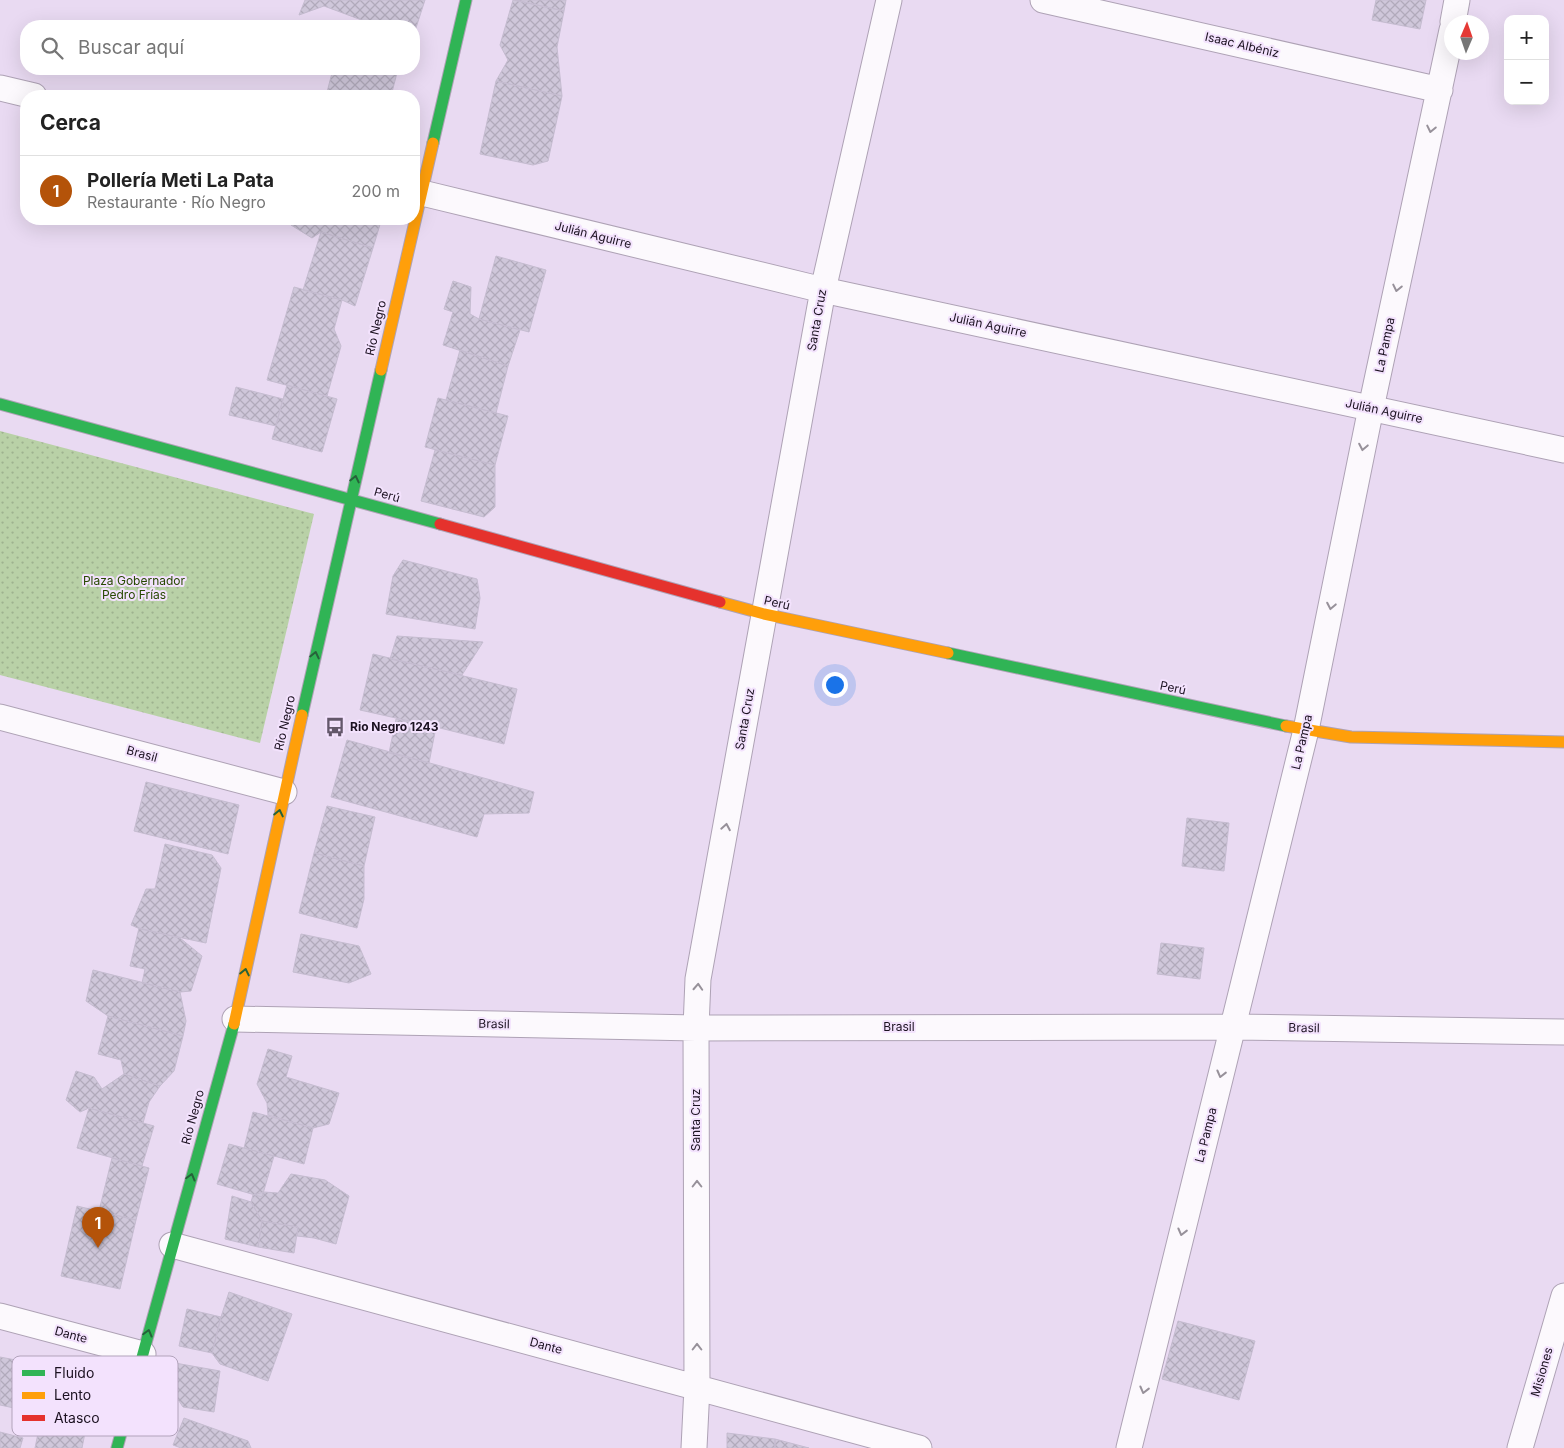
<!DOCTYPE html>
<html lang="es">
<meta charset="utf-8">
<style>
body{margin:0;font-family:Inter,sans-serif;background:#f6f6f6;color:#222}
.controls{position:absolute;right:15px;top:15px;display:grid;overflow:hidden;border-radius:10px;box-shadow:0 5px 20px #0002}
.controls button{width:45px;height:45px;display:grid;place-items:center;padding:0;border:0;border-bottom:1px solid #e0e0e0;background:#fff;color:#222;font:25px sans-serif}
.compass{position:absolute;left:1444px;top:15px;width:45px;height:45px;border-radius:50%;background:#fff;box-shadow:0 5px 20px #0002;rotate:2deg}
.you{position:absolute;left:834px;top:684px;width:18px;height:18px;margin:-12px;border:4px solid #fff;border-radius:50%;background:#1a73e8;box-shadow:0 0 0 8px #1a73e833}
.badge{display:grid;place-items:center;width:32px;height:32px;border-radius:50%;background:#b45309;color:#fff;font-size:16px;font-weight:700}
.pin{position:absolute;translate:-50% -41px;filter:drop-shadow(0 1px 2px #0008)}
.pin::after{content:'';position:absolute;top:26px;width:18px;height:15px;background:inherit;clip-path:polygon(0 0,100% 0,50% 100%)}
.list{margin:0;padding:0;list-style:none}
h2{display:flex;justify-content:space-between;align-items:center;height:65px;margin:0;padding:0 20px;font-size:21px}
h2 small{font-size:16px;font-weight:400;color:#767676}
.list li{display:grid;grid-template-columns:32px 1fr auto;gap:15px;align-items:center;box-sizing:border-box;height:70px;padding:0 20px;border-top:1px solid #e0e0e0}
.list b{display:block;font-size:19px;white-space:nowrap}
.list p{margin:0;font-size:16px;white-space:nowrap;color:#767676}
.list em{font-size:16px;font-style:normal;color:#767676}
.icon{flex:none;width:28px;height:28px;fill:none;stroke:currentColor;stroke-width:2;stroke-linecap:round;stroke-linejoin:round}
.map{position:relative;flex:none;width:1564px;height:1448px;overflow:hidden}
.search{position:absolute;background:#fff;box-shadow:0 5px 20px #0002;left:20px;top:20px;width:400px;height:55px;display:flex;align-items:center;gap:12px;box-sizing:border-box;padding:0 18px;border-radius:20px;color:#767676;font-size:19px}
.panel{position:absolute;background:#fff;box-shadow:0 5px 20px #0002;left:20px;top:90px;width:400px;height:135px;border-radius:20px}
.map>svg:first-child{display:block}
</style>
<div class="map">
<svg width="1564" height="1448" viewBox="0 0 1564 1448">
<defs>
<pattern id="grass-dots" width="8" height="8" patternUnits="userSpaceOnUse" patternTransform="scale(1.25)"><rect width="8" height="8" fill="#b9d1a7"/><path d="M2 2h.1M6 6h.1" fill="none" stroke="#9eb28f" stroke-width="1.8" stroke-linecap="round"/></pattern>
<pattern id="building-cross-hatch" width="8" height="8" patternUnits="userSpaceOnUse" patternTransform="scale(1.25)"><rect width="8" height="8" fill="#cfc7da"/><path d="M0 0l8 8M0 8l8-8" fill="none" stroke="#b1aabb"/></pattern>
</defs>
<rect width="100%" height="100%" fill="#e9daf2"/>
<path fill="url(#grass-dots)" d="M0,431L314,514L260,743L0,675Z"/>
<path fill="url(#building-cross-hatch)" stroke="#c5bcd0" d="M305,0H425L414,34V26H368L367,22L324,6L299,15Z
M513,0L564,11L557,47L562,96L496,81L508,60L500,45Z
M516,0H566L564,11Z
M1376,0H1426L1420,29L1372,20Z
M333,69H398L391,96H326Z
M496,81L562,96L548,161L533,165L480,154Z
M285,219H371L381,221L373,248L321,232L312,238L291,225Z
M321,232L373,248L355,306L342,300L303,290Z
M496,256L546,270L529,332L479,319Z
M453,281L471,287L470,314L479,319L520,330L508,366L443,345L453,312L444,309Z
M294,287L342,300L334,329L341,346L327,396L267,380Z
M460,350L508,366L496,413L446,400Z
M287,385L337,399L322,452L272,439Z
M236,387L283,399L276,426L229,415Z
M438,398L508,416L495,465L425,447Z
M435,450L495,465V507L484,517L421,501Z
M403,560L477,579L480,598L475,629L386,614L393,576Z
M397,636L483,642L462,675L390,659Z
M373,654L517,689L504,744L436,727L360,710Z
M396,719L436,727L429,763L389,753Z
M347,740L534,792L529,813L484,814L477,837L331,797Z
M146,782L239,805L228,854L134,831Z
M327,806L375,817L364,866L314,853Z
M1187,818L1229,823L1224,871L1182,866Z
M165,844L212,855L221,868L206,943L140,929L131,925L146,889H155Z
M314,853L364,866V899L357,928L299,913Z
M139,928L180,938L202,956L191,991L180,992L142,983L145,969L130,966Z
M301,934L359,946L371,974L349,983L293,972Z
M1161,943L1204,948L1200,979L1157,974Z
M93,970L180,992L186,1021L183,1036L108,1016L86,1001Z
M108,1016L183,1036L174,1071L160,1086L124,1074L121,1060L98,1054Z
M268,1049L292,1056L286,1077L339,1093L329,1124L313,1128L268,1115L267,1103L257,1084Z
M76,1071L94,1077L102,1089L124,1074L160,1086L149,1102L143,1123L89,1108L80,1112L66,1100Z
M89,1108L154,1126L142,1166L77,1148Z
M253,1112L313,1128L304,1164L244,1148Z
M229,1144L274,1156L262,1197L217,1184Z
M112,1158L149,1168L136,1220L99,1211Z
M291,1174L325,1180L349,1196L336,1244L314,1238L297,1236L298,1227L262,1221L251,1202L253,1195L264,1192L278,1193Z
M232,1196L251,1202L262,1221L258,1247L225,1239Z
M77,1206L136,1220L120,1289L61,1276Z
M262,1221L298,1227L294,1253L258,1247Z
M229,1292L292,1314L268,1381L220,1364L212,1353L221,1317Z
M187,1309L221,1317L212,1353L179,1346Z
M1178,1321L1255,1341L1239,1400L1162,1379Z
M0,1357L73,1371L66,1406L45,1402L42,1414L0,1405Z
M175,1363L220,1371L214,1412L183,1407L171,1389Z
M42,1414L87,1423L82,1448H35Z
M184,1418L248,1441L251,1448H181L173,1445Z
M0,1432L23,1438L20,1448H0Z
M727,1433L775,1439V1448H727Z
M775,1439L809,1448H775Z"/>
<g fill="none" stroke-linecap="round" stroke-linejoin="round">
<defs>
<path id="street" d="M1043,0L1440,90
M1453,22L1457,0
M0,88L34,96
M414,191L823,290L1564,450
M0,717L284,792
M235,1019L696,1028L1233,1027L1564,1032
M172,1245L919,1448
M0,1316L143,1354
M694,1448L697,1387L696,1028L698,979L823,290L889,0
M1129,1448L1306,730L1371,408L1452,30
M1520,1448L1564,1296"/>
<path id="fast" d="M433,143L466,0
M0,404L440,524
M948,653L1286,726
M302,715L381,370
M117,1448L234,1024"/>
<path id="slow" d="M381,370L433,143
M720,602L764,614L948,653
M1286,726L1351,737L1564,742
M234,1024L302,715"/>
<path id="jam" d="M440,524L720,602"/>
</defs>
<use href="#street" stroke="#aea2b5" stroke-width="27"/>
<use href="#fast" stroke="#aea2b5" stroke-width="13"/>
<use href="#slow" stroke="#aea2b5" stroke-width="13"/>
<use href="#jam" stroke="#aea2b5" stroke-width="13"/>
<use href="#street" stroke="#fcf9fd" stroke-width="25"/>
<use href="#fast" stroke="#30b455" stroke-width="11"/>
<use href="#slow" stroke="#ff9f0a" stroke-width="11"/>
<use href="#jam" stroke="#e5322d" stroke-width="11"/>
</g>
<defs><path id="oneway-chevron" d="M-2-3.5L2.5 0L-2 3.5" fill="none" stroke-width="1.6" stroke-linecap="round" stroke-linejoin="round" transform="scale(1.25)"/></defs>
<g stroke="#97919a">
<use href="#oneway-chevron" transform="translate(1431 129) rotate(102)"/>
<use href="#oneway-chevron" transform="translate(1397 288) rotate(102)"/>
<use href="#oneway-chevron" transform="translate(1363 447) rotate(101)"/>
<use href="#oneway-chevron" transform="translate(1331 606) rotate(101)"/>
<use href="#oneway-chevron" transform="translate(726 827) rotate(-80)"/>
<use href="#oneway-chevron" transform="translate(698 987) rotate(-87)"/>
<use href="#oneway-chevron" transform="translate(1221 1074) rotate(104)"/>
<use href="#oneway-chevron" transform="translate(697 1184) rotate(-90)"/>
<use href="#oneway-chevron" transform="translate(1182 1232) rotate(104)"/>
<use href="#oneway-chevron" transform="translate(697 1347) rotate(-90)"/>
<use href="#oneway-chevron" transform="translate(1144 1390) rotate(104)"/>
</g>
<g stroke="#26623a">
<use href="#oneway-chevron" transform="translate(355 479) rotate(-77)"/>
<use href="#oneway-chevron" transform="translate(315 655) rotate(-77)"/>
<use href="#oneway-chevron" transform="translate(279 813) rotate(-78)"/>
<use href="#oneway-chevron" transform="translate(245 972) rotate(-78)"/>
<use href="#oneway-chevron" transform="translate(191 1177) rotate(-75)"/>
<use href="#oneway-chevron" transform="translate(148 1333) rotate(-75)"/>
</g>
<defs>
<symbol id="bus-bare" viewBox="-9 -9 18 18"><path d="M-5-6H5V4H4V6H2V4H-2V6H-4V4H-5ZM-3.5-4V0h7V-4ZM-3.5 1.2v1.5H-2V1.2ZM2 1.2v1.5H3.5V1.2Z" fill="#63576a" stroke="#f3e2fd" stroke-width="2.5" paint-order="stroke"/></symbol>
</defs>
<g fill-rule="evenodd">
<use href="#bus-bare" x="321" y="713" width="28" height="28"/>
</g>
<g text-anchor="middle" stroke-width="4" stroke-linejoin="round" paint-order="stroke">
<g font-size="12" fill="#1b1120" stroke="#f3e2fd">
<text transform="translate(1242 45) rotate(13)" y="4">Isaac Albéniz</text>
<text transform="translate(593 235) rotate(14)" y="4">Julián Aguirre</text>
<text transform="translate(817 320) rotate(-80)" y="4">Santa Cruz</text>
<text transform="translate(988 325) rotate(12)" y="4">Julián Aguirre</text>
<text transform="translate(376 328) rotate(-77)" y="4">Río Negro</text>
<text transform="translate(1385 345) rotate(-78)" y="4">La Pampa</text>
<text transform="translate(1384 411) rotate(12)" y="4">Julián Aguirre</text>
<text transform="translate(387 495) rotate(16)" y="4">Perú</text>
<text transform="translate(777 603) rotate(13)" y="4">Perú</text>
<text transform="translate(1173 688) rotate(12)" y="4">Perú</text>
<text transform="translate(745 719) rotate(-80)" y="4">Santa Cruz</text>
<text transform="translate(285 723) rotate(-77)" y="4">Río Negro</text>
<text transform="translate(1302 742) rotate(-77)" y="4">La Pampa</text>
<text transform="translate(142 754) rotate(15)" y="4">Brasil</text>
<text transform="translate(494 1024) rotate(1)" y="4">Brasil</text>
<text x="899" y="1031">Brasil</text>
<text transform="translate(1304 1028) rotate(1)" y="4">Brasil</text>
<text transform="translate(193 1117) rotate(-75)" y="4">Río Negro</text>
<text transform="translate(696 1120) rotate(-90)" y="4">Santa Cruz</text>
<text transform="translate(1206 1135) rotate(-76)" y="4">La Pampa</text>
<text transform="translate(71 1335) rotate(15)" y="4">Dante</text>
<text transform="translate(546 1346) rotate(15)" y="4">Dante</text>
<text transform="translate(1542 1372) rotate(-74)" y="4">Misiones</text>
</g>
<g font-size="12" fill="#274900" stroke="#f3e2fd">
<text x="134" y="585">Plaza Gobernador<tspan x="134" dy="14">Pedro Frías</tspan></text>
</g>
<g font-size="12" font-weight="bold" fill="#1b1120" stroke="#f3e2fd" text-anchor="start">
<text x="350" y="731">Rio Negro 1243</text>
</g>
</g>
<rect x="12" y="1356" width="166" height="80" rx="8" fill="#f3e2fd" stroke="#b2a3bb" stroke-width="1"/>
<rect x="22" y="1370" width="23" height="6" fill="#30b455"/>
<rect x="22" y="1392" width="23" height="7" fill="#ff9f0a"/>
<rect x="22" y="1415" width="23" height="6" fill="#e5322d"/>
<g font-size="14" fill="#1b1120">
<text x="54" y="1378">Fluido</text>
<text x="54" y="1400">Lento</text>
<text x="54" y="1423">Atasco</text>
</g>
</svg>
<div class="controls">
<button>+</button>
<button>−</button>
</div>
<svg class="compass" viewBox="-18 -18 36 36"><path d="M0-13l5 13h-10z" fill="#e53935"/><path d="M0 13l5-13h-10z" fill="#767676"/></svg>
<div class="you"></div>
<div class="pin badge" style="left:98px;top:1248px">1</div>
<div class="search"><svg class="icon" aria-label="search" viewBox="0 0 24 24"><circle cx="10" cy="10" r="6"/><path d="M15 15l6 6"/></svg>Buscar aquí</div>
<section class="panel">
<h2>Cerca<small></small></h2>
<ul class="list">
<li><span class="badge">1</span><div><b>Pollería Meti La Pata</b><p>Restaurante · Río Negro</p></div><em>200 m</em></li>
</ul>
</section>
</div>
